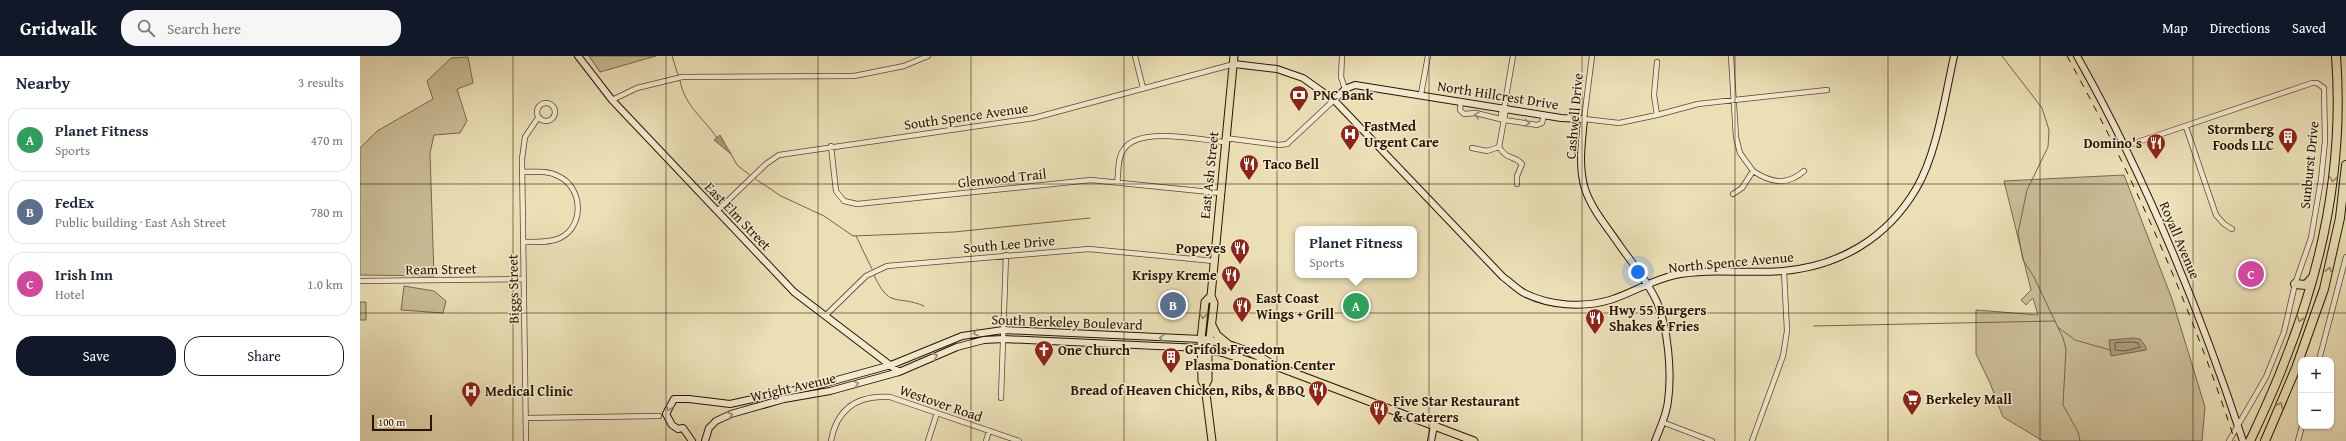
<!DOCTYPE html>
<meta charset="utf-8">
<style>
body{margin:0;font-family:"Gentium Book Plus",serif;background:#f6f6f7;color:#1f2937}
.controls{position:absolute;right:12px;bottom:12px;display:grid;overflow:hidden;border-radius:8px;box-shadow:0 1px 3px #0004}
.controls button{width:36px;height:36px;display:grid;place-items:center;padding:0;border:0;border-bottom:1px solid #e0e1e3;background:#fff;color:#1f2937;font:20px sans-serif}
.scale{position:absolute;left:12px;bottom:10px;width:60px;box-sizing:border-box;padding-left:4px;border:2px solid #281401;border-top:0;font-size:11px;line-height:14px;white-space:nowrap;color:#281401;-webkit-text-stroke:3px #f2ead0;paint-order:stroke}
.you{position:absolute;left:1278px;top:216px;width:14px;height:14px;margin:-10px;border:3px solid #fff;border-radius:50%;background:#1a73e8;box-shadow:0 0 0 6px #1a73e833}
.badge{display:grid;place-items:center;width:26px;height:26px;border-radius:50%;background:#111827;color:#fff;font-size:13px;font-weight:700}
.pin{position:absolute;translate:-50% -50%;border:2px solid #fff;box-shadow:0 1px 4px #0006}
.popup{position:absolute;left:935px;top:170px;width:122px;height:52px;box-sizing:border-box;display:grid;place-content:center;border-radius:8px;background:#fff;filter:drop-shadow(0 1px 3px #0005);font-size:13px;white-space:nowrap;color:#747a83}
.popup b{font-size:15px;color:#1f2937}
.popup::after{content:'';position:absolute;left:50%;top:100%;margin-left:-8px;border:8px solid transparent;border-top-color:#fff}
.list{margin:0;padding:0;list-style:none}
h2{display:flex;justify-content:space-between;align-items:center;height:52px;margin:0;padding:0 16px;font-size:17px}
h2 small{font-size:13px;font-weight:400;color:#747a83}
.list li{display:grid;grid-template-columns:26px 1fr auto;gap:12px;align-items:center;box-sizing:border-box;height:64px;margin:0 8px 8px;padding:0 8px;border:1px solid #e0e1e3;border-radius:16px}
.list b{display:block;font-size:15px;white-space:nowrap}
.list p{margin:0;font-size:13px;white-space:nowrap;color:#747a83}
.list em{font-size:13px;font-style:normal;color:#747a83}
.actions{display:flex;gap:8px;padding:12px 16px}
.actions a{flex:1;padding:9px 0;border:1px solid #111827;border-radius:16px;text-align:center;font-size:14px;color:#111827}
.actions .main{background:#111827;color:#fff}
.icon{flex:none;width:22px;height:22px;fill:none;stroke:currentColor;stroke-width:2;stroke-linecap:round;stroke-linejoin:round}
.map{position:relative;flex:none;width:1986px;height:385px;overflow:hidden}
header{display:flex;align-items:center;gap:24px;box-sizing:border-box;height:56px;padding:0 20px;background:#111827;color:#fff}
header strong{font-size:19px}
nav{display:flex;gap:22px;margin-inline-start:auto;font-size:14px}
.search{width:280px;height:36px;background:#f6f6f7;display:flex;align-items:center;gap:10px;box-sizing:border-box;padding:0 14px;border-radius:16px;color:#747a83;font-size:15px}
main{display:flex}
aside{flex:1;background:#fff}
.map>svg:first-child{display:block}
</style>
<header>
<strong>Gridwalk</strong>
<div class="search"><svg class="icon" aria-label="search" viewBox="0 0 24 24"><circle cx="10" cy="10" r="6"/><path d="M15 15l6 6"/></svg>Search here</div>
<nav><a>Map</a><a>Directions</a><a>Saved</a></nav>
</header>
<main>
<aside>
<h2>Nearby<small>3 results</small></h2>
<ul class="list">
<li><span class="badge" style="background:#2e9e5b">A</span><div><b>Planet Fitness</b><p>Sports</p></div><em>470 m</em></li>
<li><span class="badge" style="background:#5c6f8a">B</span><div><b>FedEx</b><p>Public building · East Ash Street</p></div><em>780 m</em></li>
<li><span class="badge" style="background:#d1479c">C</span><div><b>Irish Inn</b><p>Hotel</p></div><em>1.0 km</em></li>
</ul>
<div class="actions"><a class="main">Save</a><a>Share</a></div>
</aside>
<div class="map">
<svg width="1986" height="385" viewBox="0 0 1986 385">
<rect width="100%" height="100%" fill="#ebdfb6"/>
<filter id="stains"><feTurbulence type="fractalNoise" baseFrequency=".005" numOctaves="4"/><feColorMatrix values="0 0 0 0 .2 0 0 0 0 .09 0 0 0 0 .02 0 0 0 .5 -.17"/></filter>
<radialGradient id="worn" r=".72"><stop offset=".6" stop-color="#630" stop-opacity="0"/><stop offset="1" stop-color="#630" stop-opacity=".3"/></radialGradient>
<path fill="#cabc97" stroke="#79684c" d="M229,0H296L240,16Z
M108,1L113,27L97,33L107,65L100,77L74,79L70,97L74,220L0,219V92L17,75L73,43L67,25L91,2Z
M1764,119L1812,243L1845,351L1842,385H1683L1643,361L1630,327L1616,298V254L1678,259L1673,242L1666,249L1661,244L1671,234L1644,125Z
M44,230L74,235L86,245L83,257L41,254Z
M0,246H6V264H0Z"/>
<path fill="#a99a78" stroke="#756448" d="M360,79L371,98L354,84Z
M1773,282L1780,283L1786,291V294L1751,300L1749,284Z"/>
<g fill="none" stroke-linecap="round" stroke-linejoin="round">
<path stroke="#68573c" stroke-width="1" d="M1773,286L1778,287L1780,291L1764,295L1755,294V287Z"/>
<path stroke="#756448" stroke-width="1" d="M312,0L318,19
M1642,0L1682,52L1689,74L1688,91L1667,134L1658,177L1663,204L1674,221L1703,282L1706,293L1703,349L1718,376L1720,385
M320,25C326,52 343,61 357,82
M370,96L377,109L391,120
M394,122L421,140L464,160L493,180L594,176L730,162
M496,180L512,213
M514,219C530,254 536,238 564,250
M1454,270L1695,265
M1699,272L1715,284L1750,294"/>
<defs>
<path id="street" d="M775,0L783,32
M982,0L981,21L985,33
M1232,0L1224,63L1259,67L1297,59L1338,48L1467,34
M1371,0L1376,81L1380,97L1393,115
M1297,6L1294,39L1297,59
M1061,38L1068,0
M252,44L277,32L322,21L494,20L544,10L568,0
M1101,45L1100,54L1104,58L1116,57L1144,64L1177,69L1182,67L1184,59
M177 56a9 9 0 1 1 18 0a9 9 0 1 1-18 0Z
M1142,52L1141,60L1144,64
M1144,53L1153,0
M1826,71L1856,159L1864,168L1872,173
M865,82L919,89L927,88L974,44
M471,90L476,135L484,145L497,148L731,124L860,137
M1139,91C1148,105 1154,99 1162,108L1157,120V128
M1763,91L1952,27H1957L1964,32L1965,85L1961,124L1951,182L1935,228L1924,276L1906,321L1869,385
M1112,92L1127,95L1139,91L1146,53
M162,116C174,116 187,114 198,120C223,131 225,170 200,182C189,187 175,186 163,186
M757,127C759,116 757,102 764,93C780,70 840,84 865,86
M1373,138L1382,132L1393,115C1411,127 1427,130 1444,115
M357,155L406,108L419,99L674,62L874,8
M0,225L163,223
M465,260L506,220L527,210L729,193L854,205
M1959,304L1986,201
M641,342L646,199
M166,362L299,360
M1302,366L1352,385
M166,385L162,103L165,81L178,62
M471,385C477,352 498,339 530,341L659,385
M568,385L577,357
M626,385L629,375
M1392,385L1423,300L1427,275L1424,215
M1938,385L1942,370"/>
<path id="secondary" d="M218,0L252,44L434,236L539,316
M1717,0C1786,122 1839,252 1883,385
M874,8L917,13L943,22L974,44L1143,221C1150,226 1157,233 1164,237C1190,250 1223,252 1250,244C1272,237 1292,224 1315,219C1350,212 1388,218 1423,215C1480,210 1527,182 1556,133C1577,98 1585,40 1594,0
M974,44L985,33L995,29L1201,62L1224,63C1222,86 1218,110 1225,133C1232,154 1248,172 1260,190C1273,208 1288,226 1297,246C1308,272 1312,316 1308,345C1307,358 1300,372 1295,385
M406,340L455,330L531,309L602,280L643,274L841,283
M332,385L323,372L318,373L312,369L306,358L314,343H329L370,348L397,342
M345,385L349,372L356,365L371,358L424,343L470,335L539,316L597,291L624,284L643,283L841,292
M1071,385L1074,370"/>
<path id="primary" d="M851,240L845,246L841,283L842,325L845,330L852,385
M852,269L857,279L868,288
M841,283C865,286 893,295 913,309L1114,385
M844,293C868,294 889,310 912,309
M845,330L848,324V299L854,247L851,240L874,0"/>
<path id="highway" d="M1935,228L1946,229L1952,222
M1890,385C1902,359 1914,334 1924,307C1963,210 1984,105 1976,0
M1905,385L1936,312L1964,233L1980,162L1986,109"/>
</defs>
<use href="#street" stroke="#59472e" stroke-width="6"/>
<use href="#secondary" stroke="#281401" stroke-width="8"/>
<use href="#primary" stroke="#281401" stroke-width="9"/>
<use href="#highway" stroke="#281401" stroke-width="10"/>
<use href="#street" stroke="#f2ead0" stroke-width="4.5"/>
<use href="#secondary" stroke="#f2ead0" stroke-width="6"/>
<use href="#primary" stroke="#ebdfb6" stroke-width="7"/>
<use href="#highway" stroke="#ebdfb6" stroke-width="8"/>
<path stroke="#281401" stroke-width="1" stroke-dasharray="7 7" stroke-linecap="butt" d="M1707,0C1775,123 1831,251 1875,385"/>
</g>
<defs><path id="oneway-chevron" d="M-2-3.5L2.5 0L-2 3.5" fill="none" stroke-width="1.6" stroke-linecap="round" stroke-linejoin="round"/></defs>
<g stroke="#978a73">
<use href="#oneway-chevron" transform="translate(1117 59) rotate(-171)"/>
<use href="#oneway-chevron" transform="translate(1167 67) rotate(8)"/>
<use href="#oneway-chevron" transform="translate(616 277) rotate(169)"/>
<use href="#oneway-chevron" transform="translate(802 282) rotate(-178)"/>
<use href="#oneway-chevron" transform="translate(575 300) rotate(-24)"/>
<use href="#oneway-chevron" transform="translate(496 328) rotate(-15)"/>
<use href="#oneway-chevron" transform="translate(309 352) rotate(110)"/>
<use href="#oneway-chevron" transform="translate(370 359) rotate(-19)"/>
</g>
<g stroke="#938465">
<use href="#oneway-chevron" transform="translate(1973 123) rotate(97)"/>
<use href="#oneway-chevron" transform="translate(1969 214) rotate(-77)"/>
<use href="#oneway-chevron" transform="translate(843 260) rotate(96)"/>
<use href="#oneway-chevron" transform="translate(1940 263) rotate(109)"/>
<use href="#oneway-chevron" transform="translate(1920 349) rotate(-67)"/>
</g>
<path fill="none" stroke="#281401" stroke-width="1" stroke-opacity="0.55" d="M153,0V385M306,0V385M458,0V385M611,0V385M764,0V385M917,0V385M1069,0V385M1222,0V385M1375,0V385M1528,0V385M1680,0V385M1833,0V385M0,128H1986M0,257H1986"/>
<defs>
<symbol id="bank-pin" viewBox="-11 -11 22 30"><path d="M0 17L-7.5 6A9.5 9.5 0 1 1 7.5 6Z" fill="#8f2418" stroke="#f2ead0"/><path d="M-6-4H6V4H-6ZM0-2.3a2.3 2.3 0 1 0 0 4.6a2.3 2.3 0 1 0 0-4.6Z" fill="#fff"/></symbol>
<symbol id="hospital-pin" viewBox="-11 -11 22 30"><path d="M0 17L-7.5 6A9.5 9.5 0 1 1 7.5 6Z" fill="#8f2418" stroke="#f2ead0"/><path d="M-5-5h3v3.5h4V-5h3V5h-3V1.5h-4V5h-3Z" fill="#fff"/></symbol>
<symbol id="building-pin" viewBox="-11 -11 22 30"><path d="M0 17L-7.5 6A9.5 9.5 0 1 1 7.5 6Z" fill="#8f2418" stroke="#f2ead0"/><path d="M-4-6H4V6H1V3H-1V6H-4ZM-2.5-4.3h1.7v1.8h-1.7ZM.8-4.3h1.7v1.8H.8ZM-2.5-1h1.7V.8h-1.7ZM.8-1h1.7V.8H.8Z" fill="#fff"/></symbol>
<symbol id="restaurant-pin" viewBox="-11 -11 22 30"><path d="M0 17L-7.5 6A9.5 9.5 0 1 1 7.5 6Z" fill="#8f2418" stroke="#f2ead0"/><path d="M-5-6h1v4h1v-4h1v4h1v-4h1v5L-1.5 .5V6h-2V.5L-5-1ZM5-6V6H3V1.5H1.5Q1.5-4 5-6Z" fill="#fff"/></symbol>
<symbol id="church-pin" viewBox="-11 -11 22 30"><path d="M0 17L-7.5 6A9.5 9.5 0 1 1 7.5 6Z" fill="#8f2418" stroke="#f2ead0"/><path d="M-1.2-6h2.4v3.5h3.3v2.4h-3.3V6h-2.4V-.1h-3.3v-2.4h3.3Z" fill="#fff"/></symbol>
<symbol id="supermarket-pin" viewBox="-11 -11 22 30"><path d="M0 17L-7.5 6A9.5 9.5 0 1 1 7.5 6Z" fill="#8f2418" stroke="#f2ead0"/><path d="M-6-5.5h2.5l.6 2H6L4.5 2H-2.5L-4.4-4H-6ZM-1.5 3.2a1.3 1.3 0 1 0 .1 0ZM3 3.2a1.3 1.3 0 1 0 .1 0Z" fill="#fff"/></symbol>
</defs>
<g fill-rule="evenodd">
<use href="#bank-pin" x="928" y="28" width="22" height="30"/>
<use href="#hospital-pin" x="979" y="67" width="22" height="30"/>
<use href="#building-pin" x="1917" y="70" width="22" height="30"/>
<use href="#restaurant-pin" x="1785" y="76" width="22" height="30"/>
<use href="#restaurant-pin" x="878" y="97" width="22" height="30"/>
<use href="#restaurant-pin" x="869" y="181" width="22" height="30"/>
<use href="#restaurant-pin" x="860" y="208" width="22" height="30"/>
<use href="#restaurant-pin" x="871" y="239" width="22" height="30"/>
<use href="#restaurant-pin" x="1224" y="251" width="22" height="30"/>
<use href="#church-pin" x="673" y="283" width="22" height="30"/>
<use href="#building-pin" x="800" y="290" width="22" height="30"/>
<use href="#restaurant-pin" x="947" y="323" width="22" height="30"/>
<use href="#hospital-pin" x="100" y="324" width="22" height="30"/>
<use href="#supermarket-pin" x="1541" y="332" width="22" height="30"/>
<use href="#restaurant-pin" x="1008" y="342" width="22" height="30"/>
</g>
<g text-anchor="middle" stroke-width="3" stroke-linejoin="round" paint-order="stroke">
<g font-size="14" font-weight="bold" fill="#281401" stroke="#f2ead0" text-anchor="start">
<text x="953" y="44">PNC Bank</text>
<text x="1004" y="75">FastMed<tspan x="1004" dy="16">Urgent Care</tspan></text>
<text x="1914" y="78" text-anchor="end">Stormberg<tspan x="1914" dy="16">Foods LLC</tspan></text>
<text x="1782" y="92" text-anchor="end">Domino's</text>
<text x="903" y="113">Taco Bell</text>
<text x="866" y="197" text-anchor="end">Popeyes</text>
<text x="857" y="224" text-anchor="end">Krispy Kreme</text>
<text x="896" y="247">East Coast<tspan x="896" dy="16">Wings + Grill</tspan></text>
<text x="1249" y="259">Hwy 55 Burgers<tspan x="1249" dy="16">Shakes &amp; Fries</tspan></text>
<text x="825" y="298">Grifols Freedom<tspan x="825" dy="16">Plasma Donation Center</tspan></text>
<text x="698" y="299">One Church</text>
<text x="944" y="339" text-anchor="end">Bread of Heaven Chicken, Ribs, &amp; BBQ</text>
<text x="125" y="340">Medical Clinic</text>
<text x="1566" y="348">Berkeley Mall</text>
<text x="1033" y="350">Five Star Restaurant<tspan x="1033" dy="16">&amp; Caterers</tspan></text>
</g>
<g font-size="14" fill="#281401" stroke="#f2ead0">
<text transform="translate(1138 39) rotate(9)" y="5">North Hillcrest Drive</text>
<text transform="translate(606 60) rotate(-8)" y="5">South Spence Avenue</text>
<text transform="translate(1214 60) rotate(-85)" y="5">Cashwell Drive</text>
<text transform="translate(1949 109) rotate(-84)" y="5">Sunburst Drive</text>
<text transform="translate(849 119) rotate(-84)" y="5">East Ash Street</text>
<text transform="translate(642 122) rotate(-6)" y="5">Glenwood Trail</text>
<text transform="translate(378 160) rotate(46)" y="5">East Elm Street</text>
<text transform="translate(1820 184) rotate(67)" y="5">Royall Avenue</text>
<text transform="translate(649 188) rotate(-5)" y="5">South Lee Drive</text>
<text transform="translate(1371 206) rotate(-5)" y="5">North Spence Avenue</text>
<text transform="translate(81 213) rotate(-1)" y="5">Ream Street</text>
<text transform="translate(153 233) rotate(-91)" y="5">Biggs Street</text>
<text transform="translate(707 266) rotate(2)" y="5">South Berkeley Boulevard</text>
<text transform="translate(433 331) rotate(-13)" y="5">Wright Avenue</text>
<text transform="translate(581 347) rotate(19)" y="5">Westover Road</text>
</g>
</g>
<rect width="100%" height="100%" filter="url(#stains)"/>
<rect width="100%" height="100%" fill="url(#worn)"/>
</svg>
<div class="controls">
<button>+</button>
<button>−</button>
</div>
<div class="scale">100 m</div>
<div class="you"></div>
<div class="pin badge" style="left:996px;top:250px;background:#2e9e5b">A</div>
<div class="popup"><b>Planet Fitness</b>Sports</div>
<div class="pin badge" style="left:813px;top:249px;background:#5c6f8a">B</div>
<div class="pin badge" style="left:1891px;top:218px;background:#d1479c">C</div>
</div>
</main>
